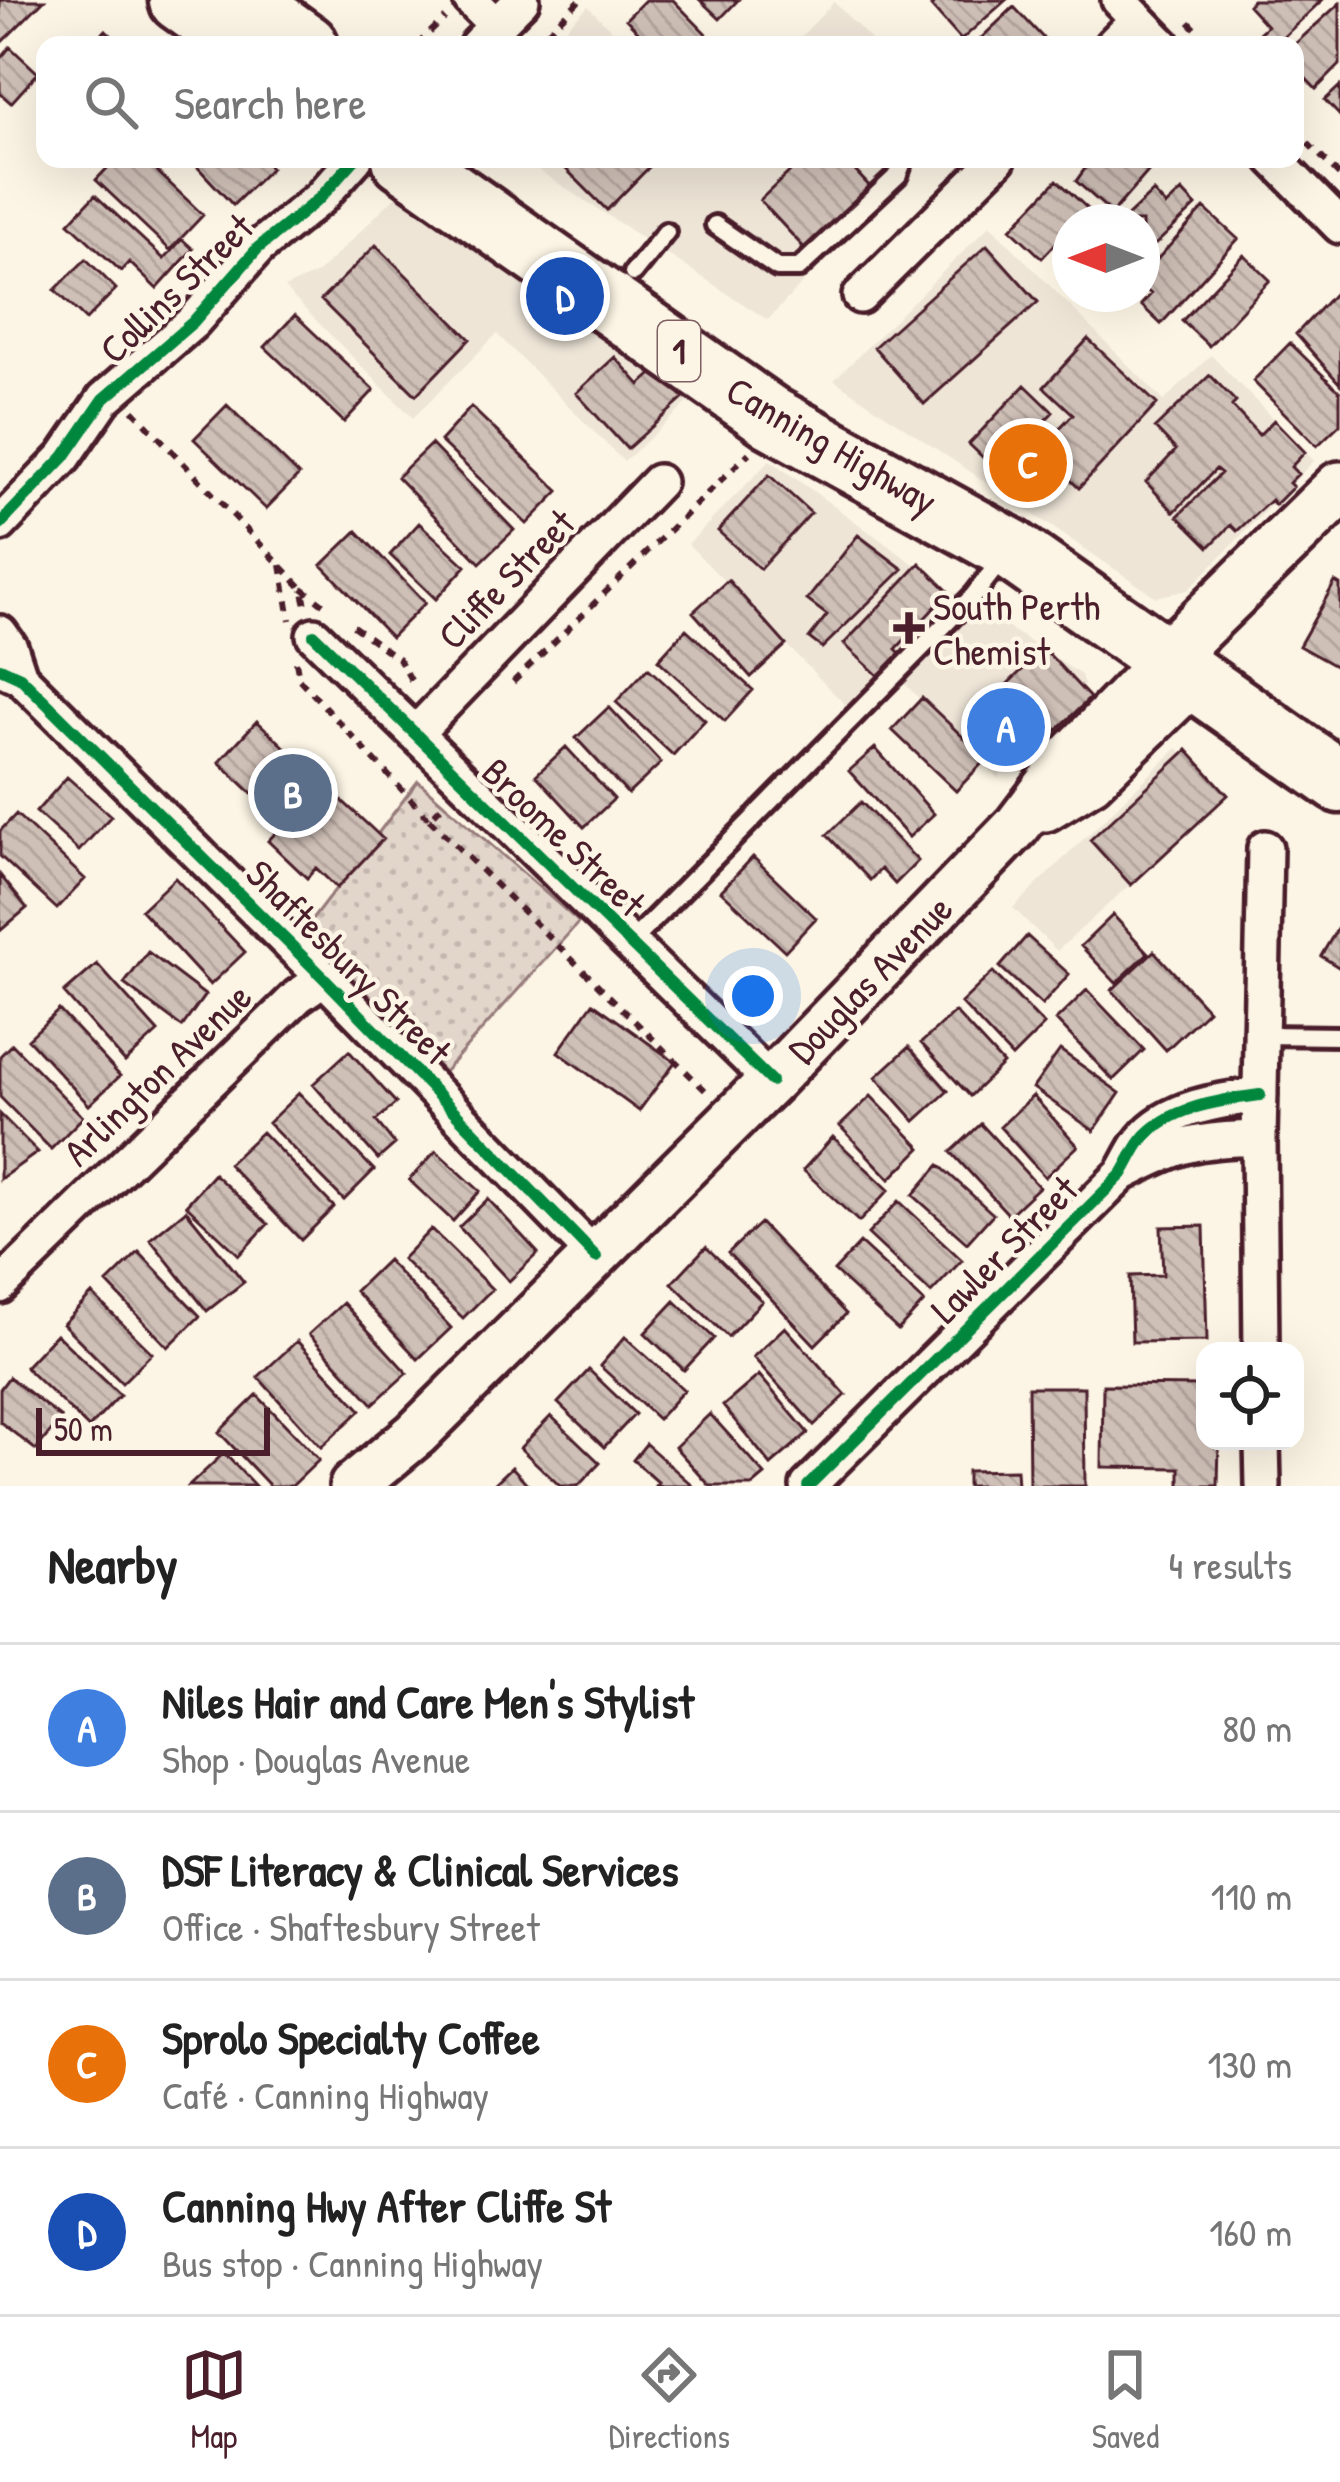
<!DOCTYPE html>
<meta charset="utf-8">
<style>
body{margin:0;font-family:"Patrick Hand",sans-serif;background:#f6f6f6;color:#222}
.controls{position:absolute;right:36px;bottom:36px;display:grid;overflow:hidden;border-radius:24px;box-shadow:0 12px 48px #0002}
.controls button{width:108px;height:108px;display:grid;place-items:center;padding:0;border:0;border-bottom:3px solid #e0e0e0;background:#fff;color:#222;font:60px sans-serif}
.compass{position:absolute;left:1052px;top:204px;width:108px;height:108px;border-radius:50%;background:#fff;box-shadow:0 12px 48px #0002;rotate:270deg}
.scale{position:absolute;left:36px;bottom:30px;width:234px;box-sizing:border-box;padding-left:12px;border:6px solid #4a1f2b;border-top:0;font-size:33px;line-height:42px;white-space:nowrap;color:#4a1f2b;-webkit-text-stroke:9px #fcf5e5;paint-order:stroke}
.you{position:absolute;left:753px;top:996px;width:42px;height:42px;margin:-30px;border:9px solid #fff;border-radius:50%;background:#1a73e8;box-shadow:0 0 0 18px #1a73e833}
.badge{display:grid;place-items:center;width:78px;height:78px;border-radius:50%;background:#4a1f2b;color:#fff;font-size:39px;font-weight:700}
.pin{position:absolute;translate:-50% -50%;border:6px solid #fff;box-shadow:0 3px 12px #0006}
.list{margin:0;padding:0;list-style:none}
h2{display:flex;justify-content:space-between;align-items:center;height:156px;margin:0;padding:0 48px;font-size:51px}
h2 small{font-size:39px;font-weight:400;color:#767676}
.list li{display:grid;grid-template-columns:78px 1fr auto;gap:36px;align-items:center;box-sizing:border-box;height:168px;padding:0 48px;border-top:3px solid #e0e0e0}
.list b{display:block;font-size:45px;white-space:nowrap}
.list p{margin:0;font-size:39px;white-space:nowrap;color:#767676}
.list em{font-size:39px;font-style:normal;color:#767676}
.icon{flex:none;width:66px;height:66px;fill:none;stroke:currentColor;stroke-width:2;stroke-linecap:round;stroke-linejoin:round}
.map{position:relative;flex:none;width:1340px;height:1486px;overflow:hidden}
.search{position:absolute;background:#fff;box-shadow:0 12px 48px #0002;left:36px;right:36px;top:36px;height:132px;display:flex;align-items:center;gap:30px;box-sizing:border-box;padding:0 42px;border-radius:24px;color:#767676;font-size:45px}
.sheet{height:828px;background:#fff}
nav{display:flex;justify-content:space-around;align-items:center;box-sizing:border-box;height:168px;border-top:3px solid #e0e0e0;background:#fff;font-size:33px;color:#767676}
nav a{display:grid;justify-items:center;gap:6px}
nav .on{color:#4a1f2b}
.map>svg:first-child{display:block}
</style>
<div class="map">
<svg width="1340" height="1486" viewBox="0 0 1340 1486">
<defs>
<pattern id="park-dots" width="8" height="8" patternUnits="userSpaceOnUse" patternTransform="scale(3)"><rect width="8" height="8" fill="#e2d5ca"/><path d="M2 2h.1M6 6h.1" fill="none" stroke="#c3b6ae" stroke-width="1.8" stroke-linecap="round"/></pattern>
<pattern id="building-back-hatch" width="6" height="6" patternUnits="userSpaceOnUse" patternTransform="scale(3)"><rect width="6" height="6" fill="#cfc0b7"/><path d="M-1 5l2 2M0 0l6 6M5-1l2 2" fill="none" stroke="#b3a59e"/></pattern>
</defs>
<rect width="100%" height="100%" fill="#fcf5e5"/>
<filter id="ink" filterUnits="userSpaceOnUse"><feTurbulence type="fractalNoise" baseFrequency=".00833" numOctaves="2"/><feDisplacementMap in="SourceGraphic" scale="24" xChannelSelector="R" yChannelSelector="G"/><feConvolveMatrix kernelMatrix="1 2 1 2 8 2 1 2 1" color-interpolation-filters="sRGB"/></filter>
<g filter="url(#ink)">
<path fill="#eee5d7" d="M834,2L876,45H793Z
M588,6L626,45H548Z
M521,159H918L768,320Z
M398,194L640,363L690,401L624,462L497,334L413,418L284,288L319,272Z
M990,225L1164,401L1211,355L1314,461L1188,590L1156,597L834,380Z
M770,460L943,585L1081,675L1084,685L998,778L903,682L861,721L688,544Z
M1177,748L1228,795L1057,951L1013,908Z"/>
<path fill="url(#park-dots)" stroke="#967a7a" stroke-width="3" d="M418,781L579,922L444,1072L305,929Z"/>
<path fill="url(#building-back-hatch)" stroke="#4a1f2b" stroke-width="3" d="M0,0H44L0,44Z
M645,0H673L717,45H651L626,19Z
M700,0H738L720,19Z
M938,0H1006L961,40L931,6Z
M1253,0H1322L1275,45L1260,32L1267,26L1248,5Z
M1340,3V65L1316,89L1295,67L1294,45Z
M1014,7L1046,41L1041,45H974Z
M106,30L121,45H92Z
M10,47L38,73L11,103L0,93V59Z
M1340,86V116L1325,100Z
M116,159H144L203,215L170,250L96,180Z
M190,159H262L271,168L233,205Z
M556,159H657L607,210Z
M803,159H844L873,190L843,219L853,229L833,248L821,236L806,250L760,200Z
M1092,159H1159L1112,213L1076,181Z
M1057,180L1088,209L1076,222H1070V228L1042,258L1011,229Z
M1182,191L1196,206L1142,257V222H1121L1153,192L1166,206Z
M95,195L164,259L182,239L193,249L157,289L129,262L121,271L69,223Z
M1204,208L1238,239L1161,324L1141,305L1151,294L1142,286V276Z
M376,245L470,339L416,395L321,300Z
M987,245L1038,302L924,404L874,347Z
M1244,255L1270,280L1209,346L1182,321Z
M86,259L116,289L86,320L55,290Z
M1334,294L1340,300V384L1296,334Z
M295,315L374,390L344,422L265,347Z
M1088,339L1157,404L1079,488L1039,450L1073,414L1044,387Z
M1290,343L1340,392V424L1317,446L1253,381Z
M615,357L640,385L658,369L684,398L627,449L576,393Z
M1210,375L1236,402L1232,406L1259,435L1274,420L1305,452L1291,467L1298,474L1289,483L1293,487L1275,505L1271,500L1237,531L1231,525L1209,547L1178,516L1221,473L1216,469L1174,512L1146,482L1176,450L1155,428Z
M1025,385L1053,412L997,471L969,444Z
M227,405L299,475L266,509L194,439Z
M471,407L559,491L527,524L440,441Z
M431,444L514,530L480,563L397,477Z
M769,475L811,513L760,569L718,531Z
M419,523L466,566L436,599L390,555Z
M357,531L425,603L391,637L322,565Z
M858,535L903,569L822,648L809,638L827,615L807,600Z
M920,563L949,592L896,649L904,657L883,680L844,644Z
M728,580L786,645L751,677L693,612Z
M1335,582L1340,585V657L1335,666L1299,646Z
M686,629L753,690L725,721L658,660Z
M1044,649L1090,698L1017,768L970,720Z
M648,668L705,720L673,755L616,702Z
M922,698L986,759L956,791L892,730Z
M609,707L661,763L628,794L576,738Z
M257,721L383,839L337,888L316,868L307,878L268,841L284,824L219,762Z
M566,747L614,799L584,827L536,775Z
M875,748L934,814L909,837L849,771Z
M1187,750L1228,795L1131,885L1090,840Z
M67,777L111,816L79,851L36,812Z
M861,802L918,861L895,884L881,869L870,880L827,835Z
M16,814L85,879L57,909L0,856V831Z
M753,857L816,918L785,951L721,891Z
M0,875L27,908L0,931Z
M175,878L245,952L210,985L141,910Z
M1113,915L1148,953L1116,983L1081,946Z
M1340,924V968L1321,956Z
M1027,936L1069,974L1042,1005L1000,967Z
M1154,951L1208,1010L1166,1050L1112,990Z
M148,952L205,995L182,1027L124,984Z
M97,964L158,1032L125,1062L64,993Z
M993,972L1044,1025L1012,1057L961,1003Z
M1087,990L1144,1050L1113,1080L1056,1020Z
M593,1003L675,1062L639,1111L558,1052Z
M59,1010L120,1076L89,1105L28,1039Z
M955,1012L1003,1064L970,1096L921,1043Z
M12,1044L83,1117L51,1149L0,1097V1056Z
M909,1047L948,1091L915,1121L876,1077Z
M1060,1050L1120,1093L1094,1131L1033,1088Z
M349,1051L396,1103L376,1121L395,1144L378,1159L313,1084Z
M299,1093L374,1170L344,1200L268,1123Z
M871,1096L921,1148L890,1179L840,1126Z
M1033,1096L1078,1146L1045,1177L1000,1127Z
M0,1114L38,1152L0,1179Z
M981,1124L1039,1187L1009,1215L951,1152Z
M262,1132L334,1207L301,1240L228,1164Z
M833,1137L889,1190L859,1222L803,1170Z
M436,1151L480,1191L453,1221L409,1180Z
M939,1165L993,1214L967,1243L913,1195Z
M214,1174L268,1224L239,1255L186,1205Z
M488,1199L538,1253L509,1281L459,1227Z
M899,1201L962,1260L931,1293L868,1234Z
M186,1210L244,1282L207,1311L150,1239Z
M760,1223L846,1314L815,1345L728,1253Z
M1204,1226L1207,1341L1132,1342L1130,1276L1163,1275L1161,1227Z
M431,1229L492,1289L463,1318L402,1259Z
M860,1243L924,1302L898,1330L834,1271Z
M706,1247L762,1301L728,1337L672,1283Z
M139,1252L200,1316L168,1347L107,1283Z
M387,1260L451,1328L418,1359L355,1291Z
M92,1294L152,1353L122,1383L63,1324Z
M675,1301L714,1338L684,1370L645,1333Z
M343,1303L407,1373L373,1404L309,1334Z
M785,1327L846,1395L814,1425L753,1357Z
M56,1334L120,1395L89,1428L25,1367Z
M625,1337L684,1390L658,1419L600,1366Z
M297,1341L361,1410L321,1447L258,1377Z
M589,1370L635,1414L604,1447L558,1403Z
M759,1375L808,1433L771,1465L723,1406Z
M9,1377L61,1418L36,1450L0,1422V1389Z
M1103,1385L1205,1386V1441H1219L1218,1486H1180V1468L1102,1467Z
M1028,1387H1084L1085,1486H1029Z
M257,1395L319,1460L292,1486H270L219,1432Z
M710,1414L765,1475L752,1486H710L675,1447Z
M551,1416L600,1463L578,1486H560L520,1448Z
M646,1444L693,1486H655L658,1482L633,1460Z
M224,1453L255,1486H189Z
M512,1467L529,1486H492Z
M1016,1470L1017,1486H967V1471Z"/>
<g fill="none" stroke-linecap="round" stroke-linejoin="round">
<defs>
<path id="lane" d="M715,225L777,268H799L898,175L904,159
M633,273L666,232
M630,943L974,595L1002,559
M1262,1035L1340,1036"/>
<path id="street" d="M471,0L496,25
M1119,0L1163,45
M477,45L522,0
M1112,45L1138,19
M1274,159L1340,226
M860,296L998,159
M0,524L64,457L104,399L193,322L258,248L320,198L355,159
M0,633L10,647L20,677
M314,635L771,1081
M0,668L20,677L324,978L596,1257
M415,734L658,482
M1124,1173C1181,1143 1195,1140 1259,1138
M0,1286L298,996L324,978
M1261,1351L1259,1138L1265,848
M1262,1441L1263,1486
M808,1486L1122,1174C1129,1163 1134,1150 1142,1140C1168,1107 1222,1100 1260,1095"/>
<path id="secondary" d="M1045,808L1091,780L1196,678
M353,1486L416,1434L771,1081L1017,826L1068,759L1167,657"/>
<path id="primary" d="M1167,657L1340,488"/>
<path id="highway" d="M180,0L243,45
M244,0L307,45
M403,159L772,418L1010,549L1340,782"/>
</defs>
<use href="#lane" stroke="#4a1f2b" stroke-width="26"/>
<use href="#street" stroke="#4a1f2b" stroke-width="42"/>
<use href="#secondary" stroke="#4a1f2b" stroke-width="54"/>
<use href="#primary" stroke="#4a1f2b" stroke-width="60"/>
<use href="#highway" stroke="#4a1f2b" stroke-width="69"/>
<path stroke="#4a1f2b" stroke-width="6" stroke-dasharray="9 9" stroke-linecap="butt" d="M1189,22L1211,45
M417,45L445,18
M534,45L580,0
M1295,130L1340,176
M133,410L302,588L306,605
M281,565L290,620
M302,588L323,604
M353,626L399,659L415,687
M296,662L299,679L429,819L446,802
M513,682L749,453
M429,819L709,1094"/>
<use href="#lane" stroke="#fcf5e5" stroke-width="16"/>
<use href="#street" stroke="#fcf5e5" stroke-width="33"/>
<use href="#secondary" stroke="#fcf5e5" stroke-width="45"/>
<use href="#primary" stroke="#fcf5e5" stroke-width="51"/>
<use href="#highway" stroke="#fcf5e5" stroke-width="60"/>
<defs>
<path id="cycleway" d="M0,524L64,457L104,399L193,322L258,248L320,198L355,159
M314,635L771,1081
M0,668L20,677L324,978L596,1257
M808,1486L1122,1174C1129,1163 1134,1150 1142,1140C1168,1107 1222,1100 1260,1095"/>
</defs>
<use href="#cycleway" stroke="#fcf5e5" stroke-width="20"/>
<use href="#cycleway" stroke="#00873e" stroke-width="12"/>
</g>
</g>
<path fill="#4a1f2b" stroke="#fcf5e5" stroke-width="4.5" d="M903 610h12v12h12v12h-12v12h-12v-12h-12v-12h12z"/>
<g text-anchor="middle" stroke-width="9" stroke-linejoin="round" paint-order="stroke">
<rect fill="#fcf5e5" stroke="#7f5f63" stroke-width="3" x="658" y="321" width="42" height="60" rx="9"/>
<g font-size="36" font-weight="bold" fill="#4a1f2b">
<text x="679" y="364">1</text>
</g>
<g font-size="39" fill="#4a1f2b" stroke="#fcf5e5">
<text transform="translate(176 288) rotate(-44)" y="14">Collins Street</text>
<text transform="translate(832 445) rotate(30)" y="14">Canning Highway</text>
<text transform="translate(506 579) rotate(-46)" y="14">Cliffe Street</text>
<text transform="translate(564 837) rotate(44)" y="14">Broome Street</text>
<text transform="translate(349 962) rotate(45)" y="14">Shaftesbury Street</text>
<text transform="translate(870 979) rotate(-46)" y="14">Douglas Avenue</text>
<text transform="translate(157 1074) rotate(-44)" y="14">Arlington Avenue</text>
<text transform="translate(1004 1249) rotate(-45)" y="14">Lawler Street</text>
</g>
<g font-size="39" fill="#4a1f2b" stroke="#fcf5e5" text-anchor="start">
<text x="933" y="620">South Perth<tspan x="933" dy="45">Chemist</tspan></text>
</g>
</g>
</svg>
<div class="controls">
<button><svg class="icon" aria-label="locate" viewBox="0 0 24 24"><circle cx="12" cy="12" r="6"/><path d="M12 2v4M12 18v4M2 12h4M18 12h4"/></svg></button>
</div>
<svg class="compass" viewBox="-18 -18 36 36"><path d="M0-13l5 13h-10z" fill="#e53935"/><path d="M0 13l5-13h-10z" fill="#767676"/></svg>
<div class="scale">50 m</div>
<div class="you"></div>
<div class="pin badge" style="left:1006px;top:727px;background:#3f7fe0">A</div>
<div class="pin badge" style="left:293px;top:793px;background:#5c6f8a">B</div>
<div class="pin badge" style="left:1028px;top:463px;background:#e8710a">C</div>
<div class="pin badge" style="left:565px;top:296px;background:#1a4fb4">D</div>
<div class="search"><svg class="icon" aria-label="search" viewBox="0 0 24 24"><circle cx="10" cy="10" r="6"/><path d="M15 15l6 6"/></svg>Search here</div>
</div>
<section class="sheet">
<h2>Nearby<small>4 results</small></h2>
<ul class="list">
<li><span class="badge" style="background:#3f7fe0">A</span><div><b>Niles Hair and Care Men's Stylist</b><p>Shop · Douglas Avenue</p></div><em>80 m</em></li>
<li><span class="badge" style="background:#5c6f8a">B</span><div><b>DSF Literacy &amp; Clinical Services</b><p>Office · Shaftesbury Street</p></div><em>110 m</em></li>
<li><span class="badge" style="background:#e8710a">C</span><div><b>Sprolo Specialty Coffee</b><p>Café · Canning Highway</p></div><em>130 m</em></li>
<li><span class="badge" style="background:#1a4fb4">D</span><div><b>Canning Hwy After Cliffe St</b><p>Bus stop · Canning Highway</p></div><em>160 m</em></li>
</ul>
</section>
<nav>
<a class="on"><svg class="icon" aria-label="map" viewBox="0 0 24 24"><path d="M3 6l6-2 6 2 6-2v14l-6 2-6-2-6 2zM9 4v14M15 6v14"/></svg>Map</a>
<a><svg class="icon" aria-label="directions" viewBox="0 0 24 24"><path d="M12 3l9 9-9 9-9-9zM9 14v-3h6M13 9l2 2-2 2"/></svg>Directions</a>
<a><svg class="icon" aria-label="saved" viewBox="0 0 24 24"><path d="M7 4h10v16l-5-4-5 4z"/></svg>Saved</a>
</nav>
